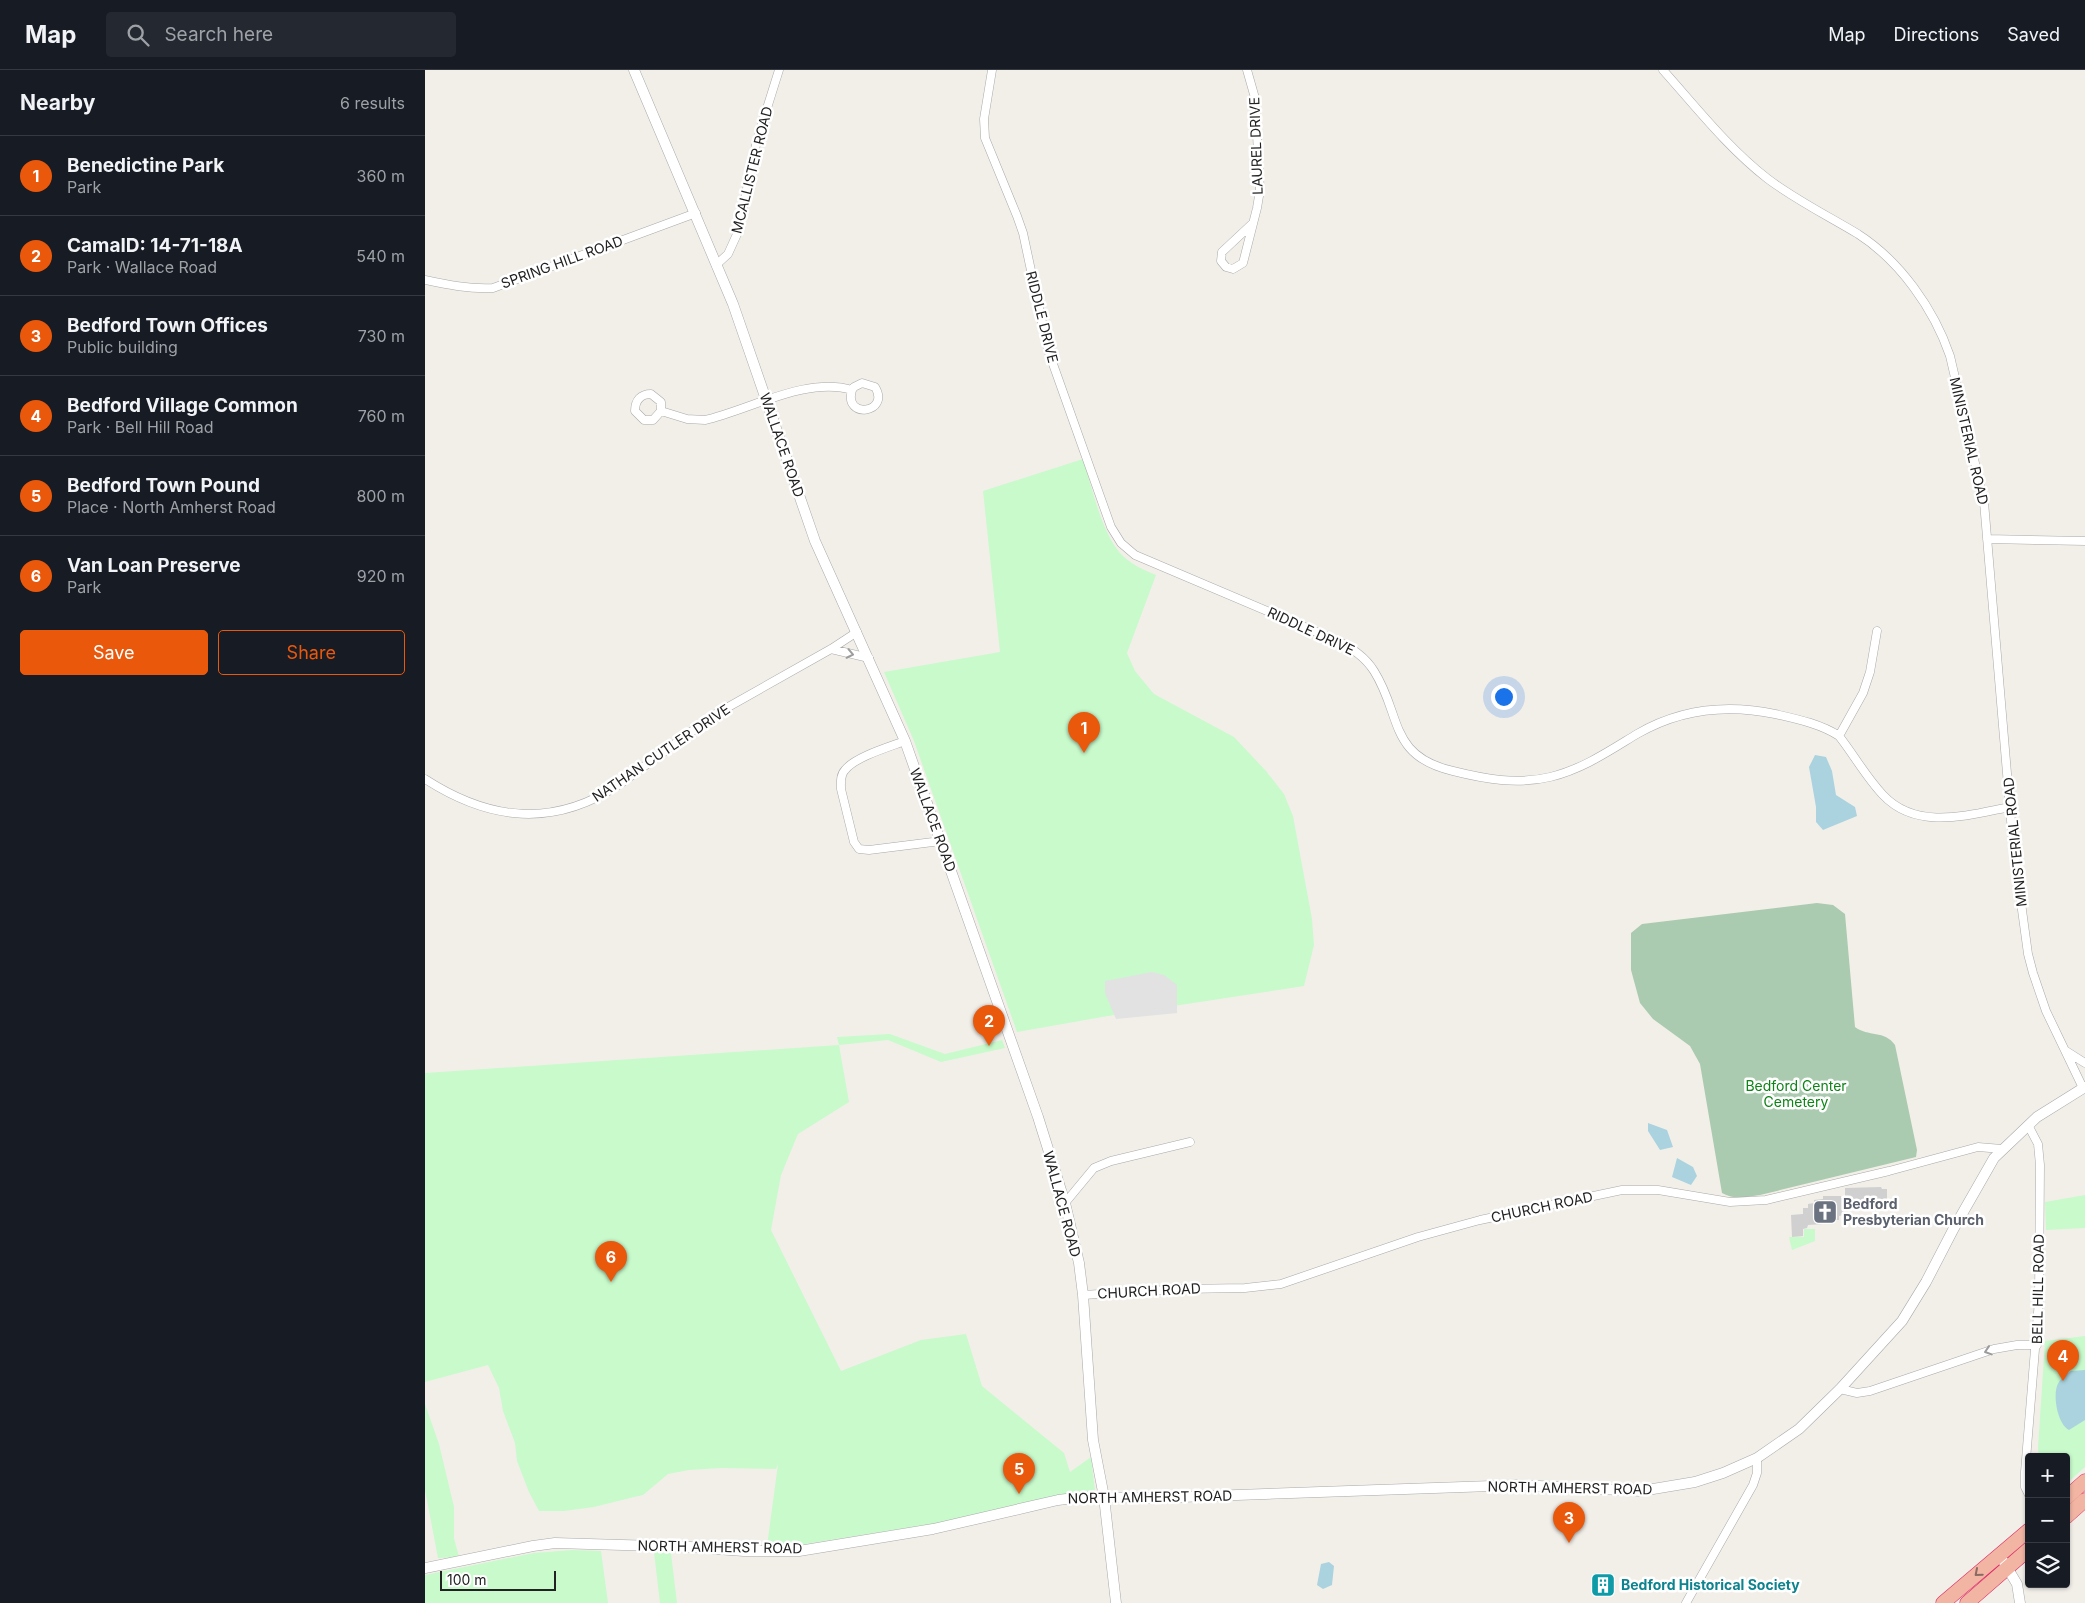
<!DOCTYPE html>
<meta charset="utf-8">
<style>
body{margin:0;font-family:Inter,sans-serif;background:#242831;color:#f1f3f6}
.controls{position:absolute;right:15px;bottom:15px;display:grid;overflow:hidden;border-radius:5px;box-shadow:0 1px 4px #0004}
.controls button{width:45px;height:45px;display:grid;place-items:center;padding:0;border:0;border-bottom:1px solid #363941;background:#171b24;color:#f1f3f6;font:25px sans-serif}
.scale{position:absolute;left:15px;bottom:12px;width:116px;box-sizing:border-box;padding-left:5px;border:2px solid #222;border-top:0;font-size:14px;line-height:18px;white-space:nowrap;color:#222;-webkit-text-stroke:4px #fff;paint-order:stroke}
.you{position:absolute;left:1078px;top:626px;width:18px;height:18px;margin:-12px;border:4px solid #fff;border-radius:50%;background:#1a73e8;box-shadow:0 0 0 8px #1a73e833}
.badge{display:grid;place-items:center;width:32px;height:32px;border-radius:50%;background:#ea580c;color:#fff;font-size:16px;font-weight:700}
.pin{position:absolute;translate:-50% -41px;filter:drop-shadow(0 1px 2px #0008)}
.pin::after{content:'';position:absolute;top:26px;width:18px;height:15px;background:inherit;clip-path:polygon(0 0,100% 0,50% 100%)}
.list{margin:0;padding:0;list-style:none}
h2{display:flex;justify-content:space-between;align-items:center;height:65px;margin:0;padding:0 20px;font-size:21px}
h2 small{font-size:16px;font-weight:400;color:#9ea1a6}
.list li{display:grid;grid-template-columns:32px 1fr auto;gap:15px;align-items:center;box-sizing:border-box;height:80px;padding:0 20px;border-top:1px solid #363941}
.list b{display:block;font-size:19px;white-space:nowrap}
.list p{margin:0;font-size:16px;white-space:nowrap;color:#9ea1a6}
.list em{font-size:16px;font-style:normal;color:#9ea1a6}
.actions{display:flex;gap:10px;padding:15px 20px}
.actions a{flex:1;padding:11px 0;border:1px solid #ea580c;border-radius:5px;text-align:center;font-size:18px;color:#ea580c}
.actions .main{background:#ea580c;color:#fff}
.icon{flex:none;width:28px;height:28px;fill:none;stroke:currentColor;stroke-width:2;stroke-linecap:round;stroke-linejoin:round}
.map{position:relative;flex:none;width:1660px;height:1533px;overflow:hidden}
header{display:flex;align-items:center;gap:30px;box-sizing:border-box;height:70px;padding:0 25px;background:#171b24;border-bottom:1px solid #363941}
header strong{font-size:24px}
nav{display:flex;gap:28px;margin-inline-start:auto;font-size:18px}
.search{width:350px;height:45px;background:#242831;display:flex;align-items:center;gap:12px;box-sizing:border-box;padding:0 18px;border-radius:5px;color:#9ea1a6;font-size:19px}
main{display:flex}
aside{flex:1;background:#171b24}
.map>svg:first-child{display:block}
</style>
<header>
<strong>Map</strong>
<div class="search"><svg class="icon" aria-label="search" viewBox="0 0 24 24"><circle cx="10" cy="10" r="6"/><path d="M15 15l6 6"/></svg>Search here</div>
<nav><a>Map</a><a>Directions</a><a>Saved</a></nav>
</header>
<main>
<aside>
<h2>Nearby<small>6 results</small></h2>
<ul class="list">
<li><span class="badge">1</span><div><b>Benedictine Park</b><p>Park</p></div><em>360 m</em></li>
<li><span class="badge">2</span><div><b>CamaID: 14-71-18A</b><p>Park · Wallace Road</p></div><em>540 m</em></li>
<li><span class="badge">3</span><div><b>Bedford Town Offices</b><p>Public building</p></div><em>730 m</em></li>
<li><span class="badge">4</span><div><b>Bedford Village Common</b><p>Park · Bell Hill Road</p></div><em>760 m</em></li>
<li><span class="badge">5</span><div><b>Bedford Town Pound</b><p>Place · North Amherst Road</p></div><em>800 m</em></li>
<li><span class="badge">6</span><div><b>Van Loan Preserve</b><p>Park</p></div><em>920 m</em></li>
</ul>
<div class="actions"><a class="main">Save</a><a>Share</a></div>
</aside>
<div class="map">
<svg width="1660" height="1533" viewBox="0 0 1660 1533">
<rect width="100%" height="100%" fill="#f2efe9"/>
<path fill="#d0d0d0" d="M1456,1117L1457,1119H1462V1131H1458V1135L1429,1136V1138H1424L1422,1144L1414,1146V1150H1404V1147L1398,1145V1154L1383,1155L1382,1158L1378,1159V1166L1367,1167L1366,1145L1378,1144V1138H1383V1134L1389,1133V1130L1398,1129V1126H1416V1128H1420V1118Z"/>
<path fill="#aacbaf" d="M1392,833L1408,835L1420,844L1430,957C1443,967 1460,960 1470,975L1492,1080L1491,1087L1335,1125C1322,1127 1309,1130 1297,1123L1275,994L1265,976L1228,949L1215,933L1206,900V863L1217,854Z"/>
<path fill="#c8facc" d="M658,389C667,417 676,461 695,483C704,493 718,500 731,505L702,583L710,601L729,624L809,667L841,701L859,724L868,746L887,849L889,875L879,916L683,946L592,962L489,671L459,602L575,582L558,421Z
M465,964L520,984L577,970L580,978L516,992L463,970L414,975L424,1032L373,1064L356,1105L346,1160L416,1301L496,1270L541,1264L557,1316L639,1383L645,1402L666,1387L670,1421L625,1428L527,1451L367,1476H342L353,1394L351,1399L296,1398L264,1400L243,1404L218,1425L209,1427L169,1437L139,1441H114L104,1422L92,1391L90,1373L78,1341L74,1318L63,1295L0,1312V1003L414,975L412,967Z
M1660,1125V1158L1621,1160L1620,1132Z
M1379,1159H1390V1171L1367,1180L1364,1167H1379Z
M1660,1266V1397L1641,1414V1387H1614L1613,1378L1620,1271Z
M0,1334L14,1374L29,1437V1468L34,1487L13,1488L0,1420Z
M147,1480L176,1481L183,1533H0V1505L109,1483Z
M229,1482L246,1483L252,1533H235Z"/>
<path fill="#e2e2e2" d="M727,902L739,905L752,915V943L691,949L680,923V911Z"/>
<path fill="#aad3df" d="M1390,685L1401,687L1407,701L1411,725L1430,737L1432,746L1398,760L1391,752V737L1384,697Z
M1223,1053L1242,1060L1248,1077L1235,1080L1223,1061Z
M1252,1088L1268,1097L1272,1106L1266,1115L1247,1107Z
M1660,1300V1350L1644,1360C1633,1354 1628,1328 1632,1316C1634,1310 1641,1304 1646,1301Z
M904,1492L909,1496L907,1515L898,1519L892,1515L896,1494Z"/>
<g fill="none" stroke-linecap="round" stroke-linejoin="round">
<defs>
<path id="minor" d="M567,0L559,49L560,68L592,146L598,163L623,280L686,457L696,473L710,485L908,569C924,576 939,585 949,601C977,645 963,686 1028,701C1060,709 1092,715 1125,707C1158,699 1184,681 1212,664C1255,639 1302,634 1350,644C1372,649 1396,654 1414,666C1429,685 1441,707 1458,725C1492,761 1543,745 1585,737
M822,0L830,28L835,120L832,138L818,193L808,199L801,197L796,191L797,182L828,153
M1238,0C1271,37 1303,78 1343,109C1371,130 1403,146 1433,164C1475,191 1509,239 1525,286L1559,432L1588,774L1603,884L1608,903L1621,941L1658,1018
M291,195L303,184L313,162L332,70L354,0
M0,210C23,215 44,219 68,218L271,143
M236,341L228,350H219L210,341C210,330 216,324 226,324L236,332V341L262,349L280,350C324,340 382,306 427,320L429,317L437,313L450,317C466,343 418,350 427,320
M1562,469L1660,471
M406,579L444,588
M1414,666L1438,623L1445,602L1452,561
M480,671C464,677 430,687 420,700C415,705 416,712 416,719L429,772L434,779L444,780L516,771
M0,709C65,751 129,758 195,714L289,645L406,579L432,562
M1641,981L1660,993
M1603,1055L1613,1074L1615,1095L1614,1230L1600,1402V1417L1604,1425
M640,1133L669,1098L686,1091L765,1072
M658,1225L756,1219L820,1218L856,1214L993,1167L1055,1150L1197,1120H1233L1305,1132L1341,1130L1464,1101L1553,1077L1577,1079
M1415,1319L1432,1323L1445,1321L1569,1279L1592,1275H1612
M1261,1533L1328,1415L1332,1403V1388"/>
<path id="tertiary" d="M209,0L308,234L390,471L480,671L613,1047L640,1133L654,1193L658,1225L668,1370L679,1427L691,1533
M1574,1484L1592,1514L1595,1533
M0,1498L108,1476L130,1473L265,1477L319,1481H374L508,1459L633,1430L658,1427L728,1428L1095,1415L1216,1421L1270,1412L1298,1403L1332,1388L1374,1359L1415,1319L1477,1251L1501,1212L1529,1158L1569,1088L1612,1047L1660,1017"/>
<path id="trunk" d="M1641,1428L1660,1411
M1641,1447L1660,1430
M1518,1533L1604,1460
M1542,1533L1604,1479"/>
</defs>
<use href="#minor" stroke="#a9a9a9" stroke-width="9"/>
<use href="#tertiary" stroke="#a9a9a9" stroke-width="11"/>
<use href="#trunk" stroke="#dc2a67" stroke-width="15"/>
<use href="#minor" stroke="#fff" stroke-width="8"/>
<use href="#tertiary" stroke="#fff" stroke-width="10"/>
<use href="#trunk" stroke="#f2b4a3" stroke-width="14"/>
</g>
<defs><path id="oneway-chevron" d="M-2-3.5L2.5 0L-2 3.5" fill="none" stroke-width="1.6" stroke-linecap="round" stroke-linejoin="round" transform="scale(1.25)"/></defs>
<g stroke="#9c9c9c">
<use href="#oneway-chevron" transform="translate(425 584) rotate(12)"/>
<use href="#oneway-chevron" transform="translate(1563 1281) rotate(162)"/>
</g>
<use stroke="#8a6b62" href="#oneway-chevron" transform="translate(1553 1503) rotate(139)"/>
<defs>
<symbol id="church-square" viewBox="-11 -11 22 22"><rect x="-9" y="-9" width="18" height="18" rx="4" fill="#6b7280" stroke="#fff"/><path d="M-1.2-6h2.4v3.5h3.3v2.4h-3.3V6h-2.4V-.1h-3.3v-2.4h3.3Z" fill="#fff"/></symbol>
<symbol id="building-square" viewBox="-11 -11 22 22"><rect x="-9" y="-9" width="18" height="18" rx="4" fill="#0f9aa8" stroke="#fff"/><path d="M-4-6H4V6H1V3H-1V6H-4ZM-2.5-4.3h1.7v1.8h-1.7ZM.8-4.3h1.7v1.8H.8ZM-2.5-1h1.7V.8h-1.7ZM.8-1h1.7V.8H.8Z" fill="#fff"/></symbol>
</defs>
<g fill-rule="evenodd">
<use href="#church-square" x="1386" y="1128" width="28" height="28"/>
<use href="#building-square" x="1164" y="1501" width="28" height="28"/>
</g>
<g text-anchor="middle" stroke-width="5" stroke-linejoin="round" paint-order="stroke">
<g font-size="14" fill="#222" stroke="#fff">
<text transform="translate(831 76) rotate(-92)" y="5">LAUREL DRIVE</text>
<text transform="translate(327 100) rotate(-76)" y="5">MCALLISTER ROAD</text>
<text transform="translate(137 192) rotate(-20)" y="5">SPRING HILL ROAD</text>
<text transform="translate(617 247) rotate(76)" y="5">RIDDLE DRIVE</text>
<text transform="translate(1544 371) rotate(77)" y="5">MINISTERIAL ROAD</text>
<text transform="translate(357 375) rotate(71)" y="5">WALLACE ROAD</text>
<text transform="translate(886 561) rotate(25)" y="5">RIDDLE DRIVE</text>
<text transform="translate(236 683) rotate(-34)" y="5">NATHAN CUTLER DRIVE</text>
<text transform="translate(508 750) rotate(70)" y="5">WALLACE ROAD</text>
<text transform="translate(1590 772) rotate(-96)" y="5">MINISTERIAL ROAD</text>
<text transform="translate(637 1134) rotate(75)" y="5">WALLACE ROAD</text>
<text transform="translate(1117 1137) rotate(-12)" y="5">CHURCH ROAD</text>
<text transform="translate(1613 1219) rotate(-89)" y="5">BELL HILL ROAD</text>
<text transform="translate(724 1221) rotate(-3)" y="5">CHURCH ROAD</text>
<text transform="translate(1145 1418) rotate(1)" y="5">NORTH AMHERST ROAD</text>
<text transform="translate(725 1427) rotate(-1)" y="5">NORTH AMHERST ROAD</text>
<text transform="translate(295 1477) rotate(1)" y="5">NORTH AMHERST ROAD</text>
</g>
<g font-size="14" fill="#0c8416" stroke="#fff">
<text x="1371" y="1021">Bedford Center<tspan x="1371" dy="16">Cemetery</tspan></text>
</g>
<g font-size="14" font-weight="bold" fill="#5b616d" stroke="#fff" text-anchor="start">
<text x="1418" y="1139">Bedford<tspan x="1418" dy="16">Presbyterian Church</tspan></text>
</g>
<g font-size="14" font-weight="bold" fill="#0d838f" stroke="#fff" text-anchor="start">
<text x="1196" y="1520">Bedford Historical Society</text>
</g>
</g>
</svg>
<div class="controls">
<button>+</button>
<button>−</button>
<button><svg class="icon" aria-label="layers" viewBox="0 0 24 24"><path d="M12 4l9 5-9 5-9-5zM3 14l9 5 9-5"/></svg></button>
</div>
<div class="scale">100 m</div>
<div class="you"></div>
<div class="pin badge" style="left:659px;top:683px">1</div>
<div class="pin badge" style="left:564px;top:976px">2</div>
<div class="pin badge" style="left:1144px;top:1473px">3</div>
<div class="pin badge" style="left:1638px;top:1311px">4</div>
<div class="pin badge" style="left:594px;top:1424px">5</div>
<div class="pin badge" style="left:186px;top:1212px">6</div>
</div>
</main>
